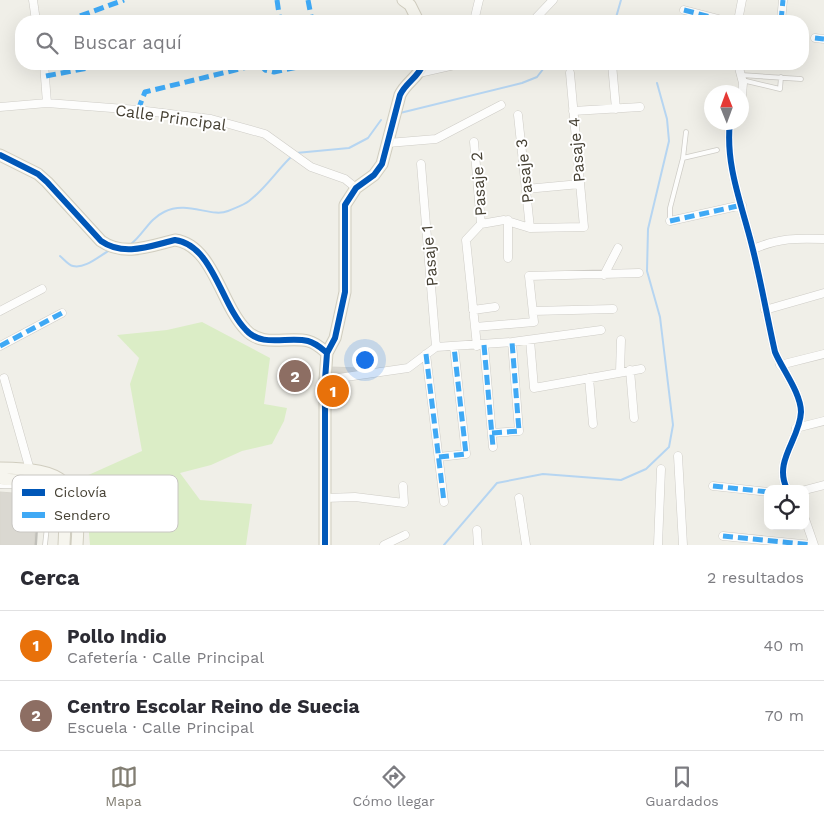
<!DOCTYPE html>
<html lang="es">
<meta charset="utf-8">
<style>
body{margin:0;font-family:"Work Sans",sans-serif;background:#f7f7f7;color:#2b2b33}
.controls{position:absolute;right:15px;bottom:15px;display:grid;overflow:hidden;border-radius:10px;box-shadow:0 5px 20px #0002}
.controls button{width:45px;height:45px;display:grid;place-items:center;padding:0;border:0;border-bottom:1px solid #e1e1e2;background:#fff;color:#2b2b33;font:25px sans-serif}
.compass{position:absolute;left:704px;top:85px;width:45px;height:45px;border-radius:50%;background:#fff;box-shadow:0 5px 20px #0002;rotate:359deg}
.you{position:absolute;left:364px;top:359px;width:18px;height:18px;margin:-12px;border:4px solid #fff;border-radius:50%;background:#1a73e8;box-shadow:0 0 0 8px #1a73e833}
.badge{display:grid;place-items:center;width:32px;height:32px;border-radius:50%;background:#827e73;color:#fff;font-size:16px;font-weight:700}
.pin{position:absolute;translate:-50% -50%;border:2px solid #fff;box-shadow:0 1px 5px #0006}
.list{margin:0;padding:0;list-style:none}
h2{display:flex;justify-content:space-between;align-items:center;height:65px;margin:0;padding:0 20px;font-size:21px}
h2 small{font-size:16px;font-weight:400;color:#7c7c81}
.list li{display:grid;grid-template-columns:32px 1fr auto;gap:15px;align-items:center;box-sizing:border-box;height:70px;padding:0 20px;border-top:1px solid #e1e1e2}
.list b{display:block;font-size:19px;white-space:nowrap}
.list p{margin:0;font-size:16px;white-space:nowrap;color:#7c7c81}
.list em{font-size:16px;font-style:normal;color:#7c7c81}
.icon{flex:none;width:28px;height:28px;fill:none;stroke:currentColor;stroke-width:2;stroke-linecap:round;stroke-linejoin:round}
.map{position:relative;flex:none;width:824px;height:545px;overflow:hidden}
.search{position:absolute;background:#fff;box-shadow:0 5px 20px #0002;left:15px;right:15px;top:15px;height:55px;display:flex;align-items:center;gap:12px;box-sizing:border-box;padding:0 18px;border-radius:20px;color:#7c7c81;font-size:19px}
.sheet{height:205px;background:#fff}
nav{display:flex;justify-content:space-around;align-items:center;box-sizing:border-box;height:70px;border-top:1px solid #e1e1e2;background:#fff;font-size:14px;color:#7c7c81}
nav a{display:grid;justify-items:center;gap:2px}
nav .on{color:#827e73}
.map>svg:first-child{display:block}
</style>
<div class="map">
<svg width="824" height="545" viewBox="0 0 824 545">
<rect width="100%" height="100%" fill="#f0efe8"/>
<path fill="#dbedc6" d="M202,322L270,358L264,404L287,408L284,421L272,444L242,451L211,465L180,473L200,500L252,504L246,545H90L84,477L142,451L130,384L139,358L117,335L167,330Z"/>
<path fill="#0003" d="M331,386L336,387V393L331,392Z
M0,493L37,496L40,499L37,545H0Z"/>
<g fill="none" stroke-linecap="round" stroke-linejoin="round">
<path stroke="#b6d5f1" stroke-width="2" d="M615,21L621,0
M400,113L522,83L537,77L547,64
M296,153L349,148L368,138L381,120
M131,244C143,235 149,219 164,212C187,200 211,218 228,211C235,208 244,205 249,201C266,188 277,170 292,156
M60,256C64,259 68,265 73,266C85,269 99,256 110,250
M444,545L497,483L543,474L621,480L646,469L669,447L673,425L660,317L647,271L648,229L669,141L667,119L657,83"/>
</g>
<path fill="#dad8d1" stroke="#d8d6ce" d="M330,367L360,368L359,375L329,380Z
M0,492L38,495L34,545H0Z"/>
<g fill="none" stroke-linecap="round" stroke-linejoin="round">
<defs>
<path id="lane" d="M741,75L801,79
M742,80L780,89L781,77
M683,158L717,150
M670,221V208L683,158L686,132
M0,486C15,487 43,483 50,499L45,545"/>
<path id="street" d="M33,0L36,21
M684,10L726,21
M474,21L479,0
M533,21L553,0
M738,21L742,0
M781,21L783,0
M815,38L824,39
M44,64L47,103
M612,64L616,109
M738,64L743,83L742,95
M778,65V64
M419,73L459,64
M0,107L47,103L138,110L211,119L265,134L311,167L345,179L356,188
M573,111L640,107
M518,115L530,228
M730,122C725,165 742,205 752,246C761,281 767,317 775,352C782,369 801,393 801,412C800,439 773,461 787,489
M474,142L481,224L466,240L477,346
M388,143L436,139L501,105
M421,164L436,347
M526,189L580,184
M670,221L742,205
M481,224L504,220L530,228L584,227L570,73
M753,249C780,238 795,238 824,239
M508,258V220
M604,275L618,248
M473,310L495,307
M765,310L824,293
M0,311L42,289
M533,311L613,309
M475,327L534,322L529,276L639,273
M530,340L534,388L641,369
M484,345L493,447
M0,346L62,313
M426,354L444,502
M780,365L824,354
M630,370L634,418
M620,372L621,340
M4,378L30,470
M589,378L593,424
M325,380L408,368L436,347L512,342L601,330
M796,428L824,421
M492,433L519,431L512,342
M678,456L683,545
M439,457L466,454L454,347
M713,486L768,492
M805,490L824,485
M325,498L355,497L404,503L403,486
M519,498L526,545
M805,519L814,545
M477,530L478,545
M723,536L812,545
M384,545L405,535
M658,545L661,469"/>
<path id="secondary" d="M403,0L410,5L418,21
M0,155L38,174L47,182L101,241C124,257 150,246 175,240C213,245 221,305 246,330C262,348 288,336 308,341C316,343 321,348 327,353
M0,468C63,469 82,479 77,545
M0,478C12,481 24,479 35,481C70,487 65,519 64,545
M325,545V380L327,353L335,338L345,292V205L356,188L374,175L382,164L400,95C406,82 419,77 423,64"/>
</defs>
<use href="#lane" stroke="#ceccc6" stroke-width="5.5"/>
<use href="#street" stroke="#ceccc6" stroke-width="9"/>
<use href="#secondary" stroke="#d0cdbf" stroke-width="13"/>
<use href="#lane" stroke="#fdfdfc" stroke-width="4"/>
<use href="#street" stroke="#fdfdfc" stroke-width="8"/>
<use href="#secondary" stroke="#f6f5ee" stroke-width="11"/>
<path stroke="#3fa9f5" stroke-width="5" stroke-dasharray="10 5" stroke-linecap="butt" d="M277,0L280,21
M308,0L312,21
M684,10L726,21
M66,21L124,0
M781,21L783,0
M815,38L824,39
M260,64L265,70L274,72L312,64
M778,65V64
M46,76L109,64
M138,110L145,92L260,64
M670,221L742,205
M484,345L493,447
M0,346L62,313
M426,354L444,502
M492,433L519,431L512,342
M439,457L466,454L454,347
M713,486L768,492
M723,536L812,545"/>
<defs>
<path id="cycleway" d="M730,122C725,165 742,205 752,246C761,281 767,317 775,352C782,369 801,393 801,412C800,439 773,461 787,489
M0,155L38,174L47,182L101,241C124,257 150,246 175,240C213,245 221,305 246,330C262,348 288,336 308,341C316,343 321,348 327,353
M325,545V380L327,353L335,338L345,292V205L356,188L374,175L382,164L400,95C406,82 419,77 423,64"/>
</defs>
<use href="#cycleway" stroke="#fff" stroke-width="9"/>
<use href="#cycleway" stroke="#0057b8" stroke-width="6"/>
</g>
<g text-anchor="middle" stroke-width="4" stroke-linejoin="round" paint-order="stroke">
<g font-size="16" fill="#464134" stroke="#fff">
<text transform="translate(171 117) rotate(8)" y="6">Calle Principal</text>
<text transform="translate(576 150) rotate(-95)" y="6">Pasaje 4</text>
<text transform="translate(524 171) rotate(-96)" y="6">Pasaje 3</text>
<text transform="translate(478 184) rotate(-94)" y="6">Pasaje 2</text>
<text transform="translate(429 256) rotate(-95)" y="6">Pasaje 1</text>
</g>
</g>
<rect x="12" y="475" width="166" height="57" rx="8" fill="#fff" stroke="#c8c6c2" stroke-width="1"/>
<rect x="22" y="489" width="23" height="7" fill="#0057b8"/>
<rect x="22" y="512" width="23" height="6" fill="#3fa9f5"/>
<g font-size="14" fill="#464134">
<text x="54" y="497">Ciclovía</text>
<text x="54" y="520">Sendero</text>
</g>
</svg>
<div class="controls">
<button><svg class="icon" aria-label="locate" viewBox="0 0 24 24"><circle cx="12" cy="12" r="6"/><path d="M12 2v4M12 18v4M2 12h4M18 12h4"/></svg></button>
</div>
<svg class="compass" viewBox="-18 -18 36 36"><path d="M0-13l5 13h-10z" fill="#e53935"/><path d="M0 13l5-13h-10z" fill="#7c7c81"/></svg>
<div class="you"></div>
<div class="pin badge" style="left:333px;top:391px;background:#e8710a">1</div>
<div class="pin badge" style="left:295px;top:376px;background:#8d6e63">2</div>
<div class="search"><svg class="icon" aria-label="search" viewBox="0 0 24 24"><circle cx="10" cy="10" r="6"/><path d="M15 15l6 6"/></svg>Buscar aquí</div>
</div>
<section class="sheet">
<h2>Cerca<small>2 resultados</small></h2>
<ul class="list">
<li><span class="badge" style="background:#e8710a">1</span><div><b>Pollo Indio</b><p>Cafetería · Calle Principal</p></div><em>40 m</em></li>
<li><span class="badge" style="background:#8d6e63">2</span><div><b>Centro Escolar Reino de Suecia</b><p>Escuela · Calle Principal</p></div><em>70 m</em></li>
</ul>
</section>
<nav>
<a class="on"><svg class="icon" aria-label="map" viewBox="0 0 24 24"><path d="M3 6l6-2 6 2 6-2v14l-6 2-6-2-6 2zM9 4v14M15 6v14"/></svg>Mapa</a>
<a><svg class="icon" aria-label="directions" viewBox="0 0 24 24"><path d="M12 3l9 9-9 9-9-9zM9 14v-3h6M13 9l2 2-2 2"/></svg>Cómo llegar</a>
<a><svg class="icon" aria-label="saved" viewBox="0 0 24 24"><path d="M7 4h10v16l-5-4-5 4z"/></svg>Guardados</a>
</nav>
